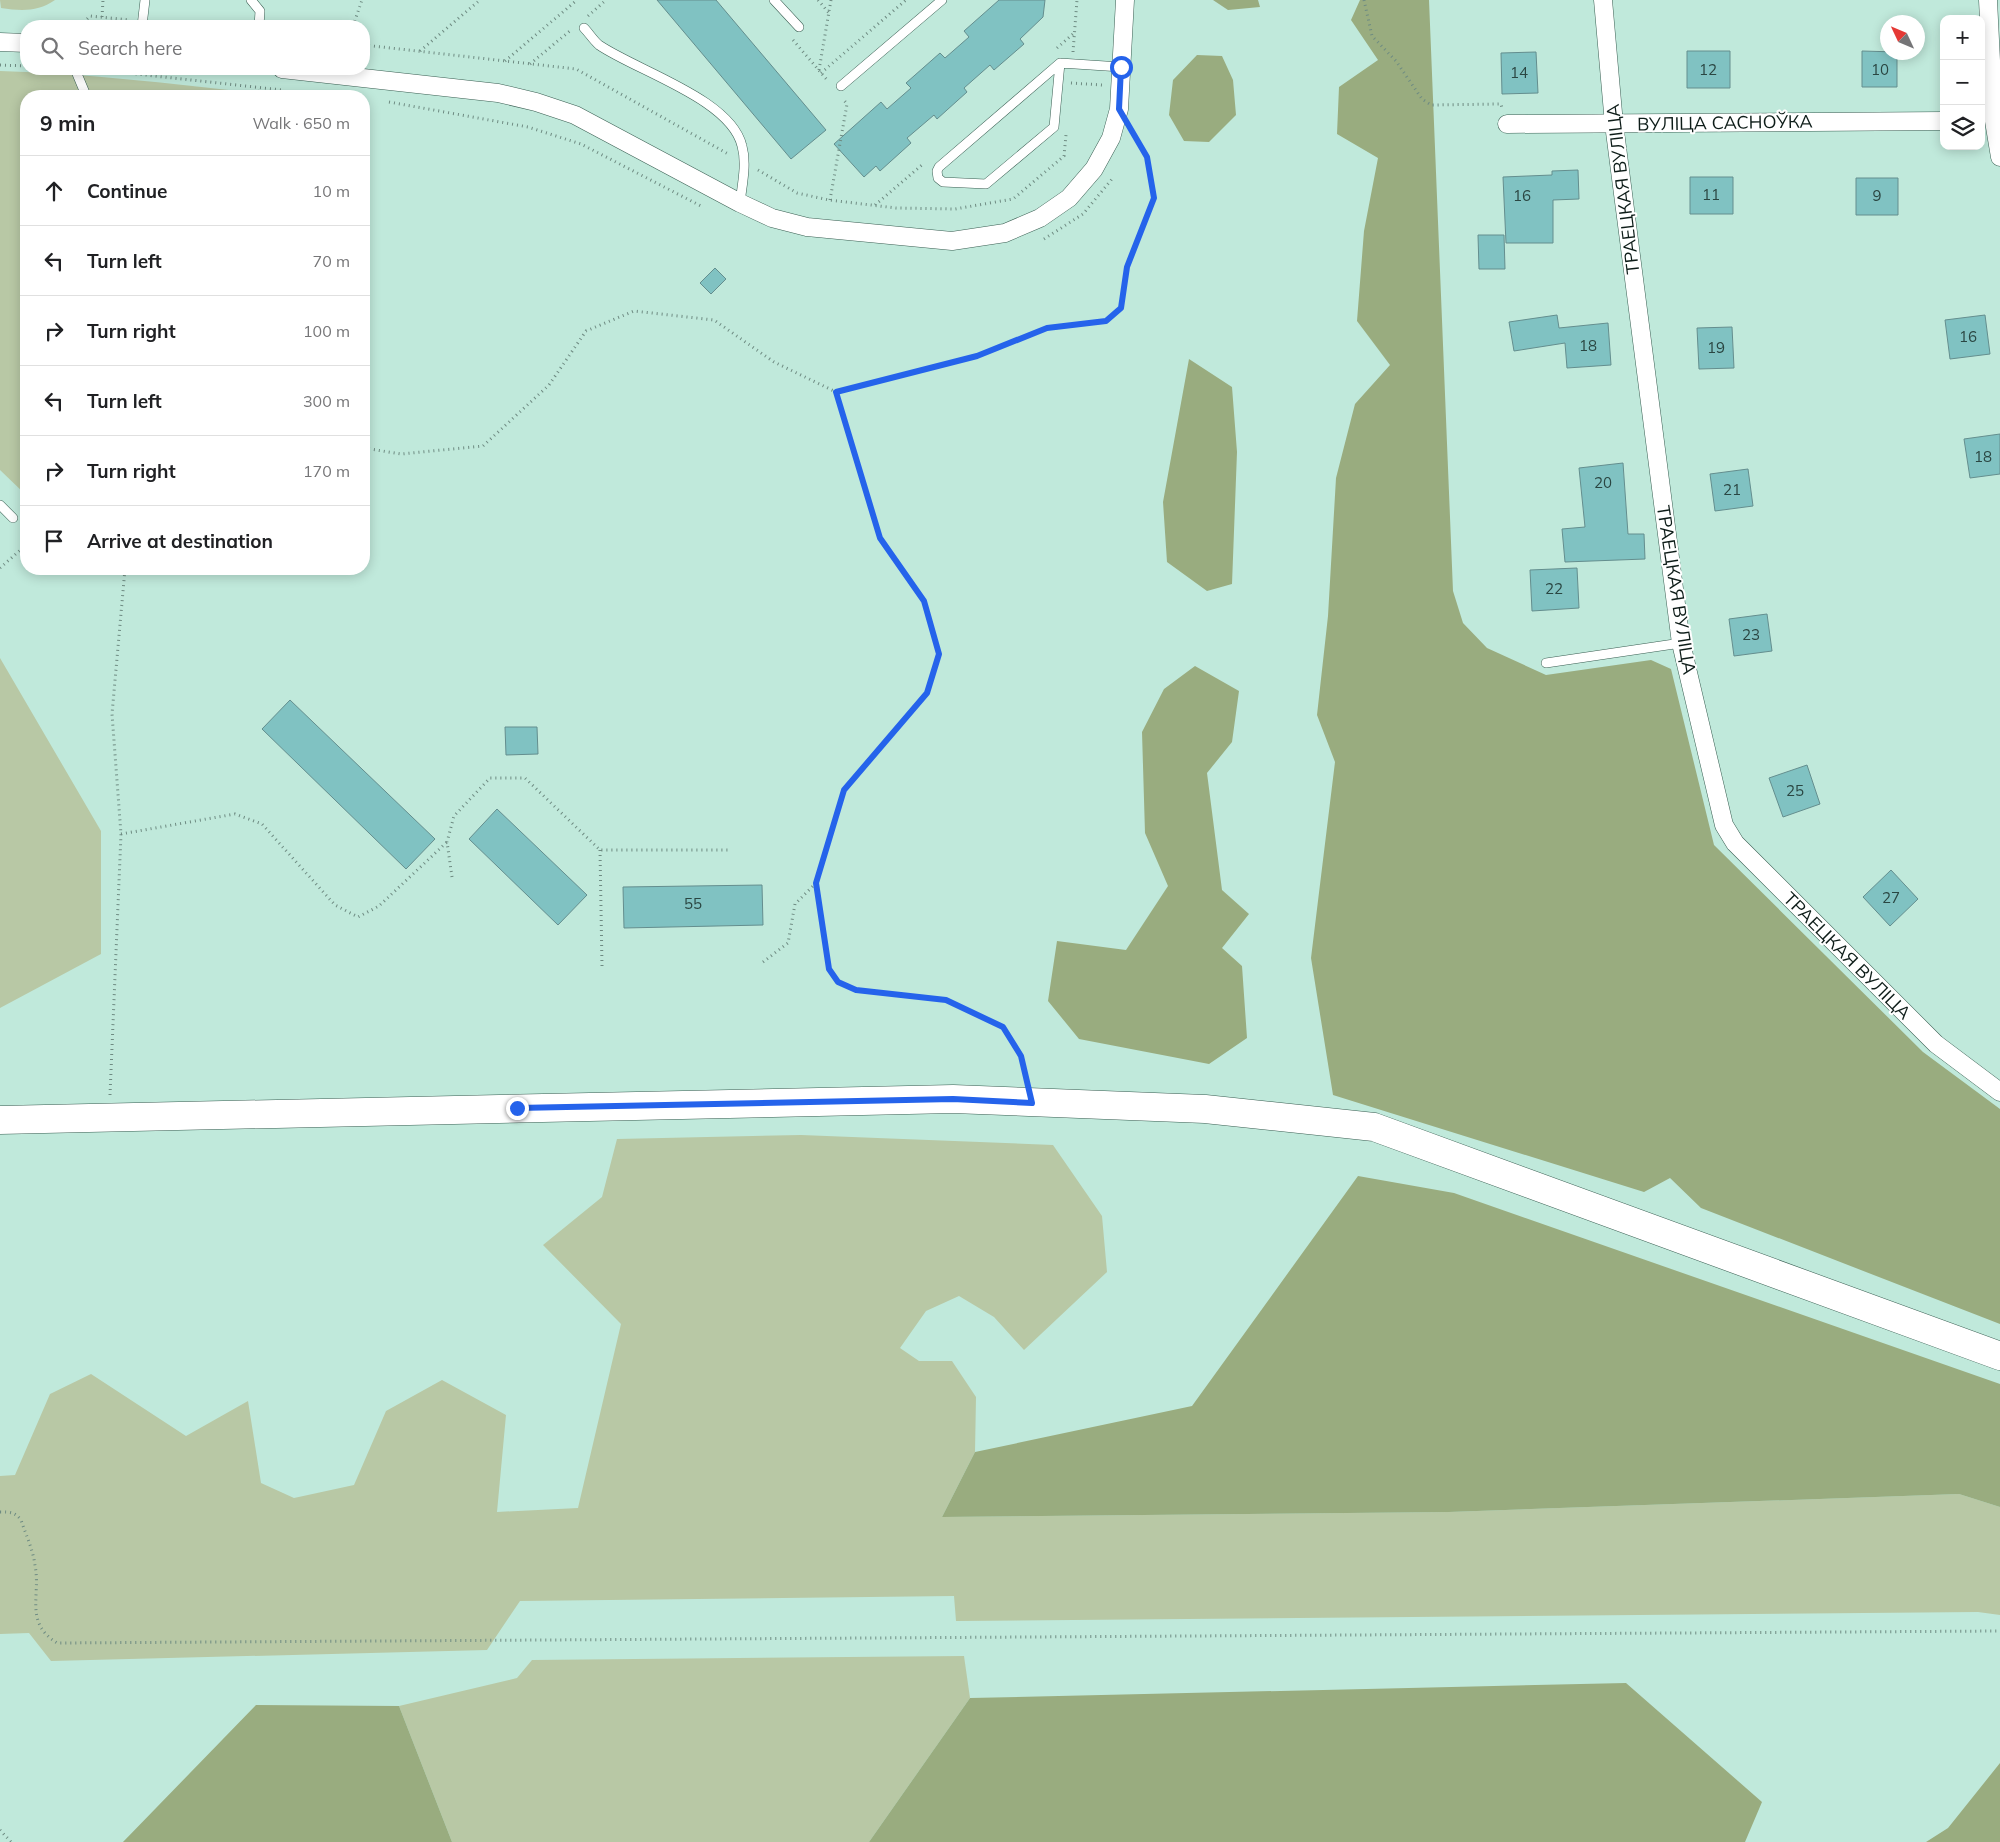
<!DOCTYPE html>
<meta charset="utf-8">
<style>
body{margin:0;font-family:Mulish,sans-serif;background:#f6f6f6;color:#202124}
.controls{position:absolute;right:15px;top:15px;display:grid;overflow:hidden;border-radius:10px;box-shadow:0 2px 12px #0003}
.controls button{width:45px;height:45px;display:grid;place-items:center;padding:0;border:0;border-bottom:1px solid #e0e0e0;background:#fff;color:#202124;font:25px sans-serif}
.compass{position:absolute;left:1880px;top:15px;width:45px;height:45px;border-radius:50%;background:#fff;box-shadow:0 2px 12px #0003;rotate:314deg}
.stop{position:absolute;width:15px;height:15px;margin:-11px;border:4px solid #2563eb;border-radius:50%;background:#fff}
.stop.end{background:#2563eb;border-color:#fff;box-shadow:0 1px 5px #0008}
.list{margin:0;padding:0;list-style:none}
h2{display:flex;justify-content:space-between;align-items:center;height:65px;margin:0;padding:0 20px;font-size:21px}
h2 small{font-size:16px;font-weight:400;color:#757577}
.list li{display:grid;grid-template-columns:32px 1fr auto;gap:15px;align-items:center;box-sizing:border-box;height:70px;padding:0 20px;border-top:1px solid #e0e0e0}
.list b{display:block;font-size:19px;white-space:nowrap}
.list em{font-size:16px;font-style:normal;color:#757577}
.icon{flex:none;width:28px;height:28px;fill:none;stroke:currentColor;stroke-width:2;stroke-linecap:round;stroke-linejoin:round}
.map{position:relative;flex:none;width:2000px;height:1842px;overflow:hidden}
.search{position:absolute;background:#fff;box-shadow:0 2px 12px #0003;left:20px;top:20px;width:350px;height:55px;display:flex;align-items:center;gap:12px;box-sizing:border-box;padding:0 18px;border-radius:20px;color:#757577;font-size:19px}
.panel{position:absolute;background:#fff;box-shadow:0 2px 12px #0003;left:20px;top:90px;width:350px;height:485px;border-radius:20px}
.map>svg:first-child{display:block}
</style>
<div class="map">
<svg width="2000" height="1842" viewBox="0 0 2000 1842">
<rect width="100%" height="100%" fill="#c0e9db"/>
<path fill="#b8c8a5" d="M0,0H55C38,12 21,11 1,8Z
M0,71C86,73 171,84 256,93V96H26V495L0,470Z
M0,658L101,831V954L0,1008Z
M801,1135L1053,1145L1102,1216L1107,1272L1024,1350L994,1317L959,1296L926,1311L900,1348L919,1361H952L976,1397L975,1452L942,1517L1449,1512L1959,1494L2000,1507V1615L1978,1612L956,1621L954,1596L520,1601L487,1650L51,1661L29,1633L0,1634V1476L15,1475L50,1394L91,1374L186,1436L248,1401L261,1483L294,1498L354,1485L386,1411L442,1380L506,1415L497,1512L578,1508L621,1324L543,1245L602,1197L617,1139Z
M964,1656L970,1698L869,1842H452L399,1706L517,1678L532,1660Z"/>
<path fill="#99ac7f" d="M1213,0H1258L1260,7L1228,10Z
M1360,0H1429L1453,591L1463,623L1487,648L1546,675L1651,660L1671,669L1714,845L1923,1052L2000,1109V1324L1701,1208L1670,1178L1644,1192L1333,1095L1311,958L1335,762L1317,715L1328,616L1336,478L1355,404L1390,365L1357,321L1364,231L1378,158L1337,134L1339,87L1378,60L1351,20Z
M1197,55L1222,56L1233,80L1236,115L1209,142L1184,141L1169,115L1173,80Z
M1189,359L1232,387L1237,452L1232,584L1207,591L1167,562L1163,502Z
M1195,666L1239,691L1232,742L1207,773L1222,890L1249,914L1222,948L1242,966L1247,1038L1209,1064L1079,1039L1048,1001L1057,941L1126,950L1168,886L1145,833L1142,732L1164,689Z
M1358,1176L1454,1193L2000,1384V1507L1959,1494L1449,1512L942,1517L975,1452L1192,1406Z
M1626,1683L1762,1802L1745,1842H869L970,1698Z
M256,1705L399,1706L452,1842H123Z
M2000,1763V1842H1926L1948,1828Z"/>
<path fill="#80c2c2" stroke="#648e8e" d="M657,0H716L826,130L791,159Z
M999,0H1045L1043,17L1020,39L1024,44L994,70L990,65L964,88L967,92L937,119L934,115L907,138L911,143L880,171L876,166L864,177L834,144L881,102L887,109L911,88L906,83L940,53L945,58L969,37L964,31Z
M1687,51H1730V88H1687Z
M1862,51L1897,52V87H1862Z
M1536,52L1538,93L1502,94L1501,53Z
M1578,170L1579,199L1553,200V243H1506L1503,177L1552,175V171Z
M1690,177H1733V214H1690Z
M1856,178H1898V215H1856Z
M1478,235H1504L1505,269H1479Z
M715,268L726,279L711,294L700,283Z
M1557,315L1559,328L1608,323L1611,365L1567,368L1565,343L1514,351L1509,322Z
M1985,315L1990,354L1950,359L1945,320Z
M1732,327L1734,368L1699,369L1697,328Z
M2000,434V474L1970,478L1964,439Z
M1623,463L1628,534H1644L1645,559L1565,562L1562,529L1585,527L1579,468Z
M1748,469L1753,506L1715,511L1710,474Z
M1577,568L1579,608L1532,611L1530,570Z
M1767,614L1772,651L1734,656L1729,619Z
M290,700L435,839L406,869L262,729Z
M505,727H537L538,754L506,755Z
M1807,765L1820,804L1783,817L1769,778Z
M497,809L587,895L558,925L469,839Z
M1891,870L1918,899L1890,926L1863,897Z
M762,885L763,925L624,928L623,887Z"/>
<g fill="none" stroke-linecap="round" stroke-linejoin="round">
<defs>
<path id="service" d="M251,0L260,11L259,26
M774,0L799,27
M142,26L145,0
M584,28C589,33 593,40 599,45C637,71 731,99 742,146C747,164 742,185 740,203
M1060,63L1054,127L986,184L943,182L938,178L937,171L939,167L1060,63L1121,67
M75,69L85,93L89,96
M841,86L942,0
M0,505L13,518
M1546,663L1681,643"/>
<path id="minor" d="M1603,0L1614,124L1681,643L1724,825L1735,843L1936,1044L2000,1092
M1988,0L1994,121L2000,157
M0,42L26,43
M282,69L498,93L536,102L575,115L740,203L772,218L807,227L952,241L1005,233L1040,218L1069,198L1094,169L1111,138L1119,109L1125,0
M1507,124L1944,121"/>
<path id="primary" d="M0,1120L953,1099L1205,1109L1374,1127L2000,1356"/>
</defs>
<use href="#service" stroke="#3a5f53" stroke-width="10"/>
<use href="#minor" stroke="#3a5f53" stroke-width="19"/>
<use href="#primary" stroke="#3a5f53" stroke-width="29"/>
<path stroke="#6e8b82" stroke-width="3" stroke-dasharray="1 4" stroke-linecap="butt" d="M818,0L829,13
M1364,0L1372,36L1396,61L1422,99L1431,105L1501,104L1502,108
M588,16L606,0
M102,17L103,0
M156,22L192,26
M33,24L72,26
M80,26L90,16L130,20
M112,26L113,18
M353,26L362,0
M793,40L828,81
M364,45L576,69L730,155
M1057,48L1074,33
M420,51L480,0
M1073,52L1077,0
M505,61L577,0
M530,64L571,30
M0,65L26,66
M91,69L282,90
M819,70L831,0
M821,73L906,0
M1071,83L1102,85
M259,96L260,88
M389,102L528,127L581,144L701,206
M758,170L797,193L829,200L896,208L955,209L1013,199L1064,156L1066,135
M830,200L847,104L843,99
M875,205L923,164
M1044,239L1083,214L1112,179
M836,392L880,538L924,601L939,654L927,693L844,790L816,883L829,969L838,982L856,990L946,1000L1003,1027L1021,1056L1026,1080
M364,448L401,454L483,446L549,385L586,331L634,311L714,320L774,362L836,392L977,355L1047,329L1106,321L1121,307L1127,267L1154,198L1147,157L1132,131
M0,568L26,545
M121,834L235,814L262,824L335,905L358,917L379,906L447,842
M600,850L602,966
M452,877L447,842L454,816L490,778H525L600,850H730
M763,962L788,943L795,904L816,883
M110,1095L121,834L112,714L125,569
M0,1512C10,1512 15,1512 21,1520C26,1535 33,1550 35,1565C41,1597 24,1622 57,1643L2000,1631
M0,1830L11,1842"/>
<use href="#service" stroke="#fff" stroke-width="9"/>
<use href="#minor" stroke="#fff" stroke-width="18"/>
<use href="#primary" stroke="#fff" stroke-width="28"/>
</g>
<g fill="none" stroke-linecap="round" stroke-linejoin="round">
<path stroke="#2563eb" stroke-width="6" d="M517,1108L953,1099L1032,1103L1021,1056L1003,1027L946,1000L856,990L838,982L829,969L816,883L844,790L927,693L939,654L924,601L880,538L836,392L977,356L1047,328L1106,321L1121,308L1127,267L1154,198L1147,157L1119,109L1121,67"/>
</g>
<g text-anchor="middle" stroke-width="4" stroke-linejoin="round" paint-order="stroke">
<g font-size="15" fill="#2a4642">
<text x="1708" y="75">12</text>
<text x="1880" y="75">10</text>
<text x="1519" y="78">14</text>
<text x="1711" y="200">11</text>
<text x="1522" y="201">16</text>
<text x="1877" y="201">9</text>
<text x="1968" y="342">16</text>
<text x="1588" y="351">18</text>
<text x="1716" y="353">19</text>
<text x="1983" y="462">18</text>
<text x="1603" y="488">20</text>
<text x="1732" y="495">21</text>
<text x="1554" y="594">22</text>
<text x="1751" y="640">23</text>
<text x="1795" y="796">25</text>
<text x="1891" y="903">27</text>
<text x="693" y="909">55</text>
</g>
<g font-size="18" fill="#0d1c18" stroke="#fff">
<text transform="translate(1725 123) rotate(-1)" y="6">ВУЛІЦА САСНОЎКА</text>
<text transform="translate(1623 189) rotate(-97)" y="6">ТРАЕЦКАЯ ВУЛІЦА</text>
<text transform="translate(1676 590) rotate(81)" y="6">ТРАЕЦКАЯ ВУЛІЦА</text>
<text transform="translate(1847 956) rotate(45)" y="6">ТРАЕЦКАЯ ВУЛІЦА</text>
</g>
</g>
</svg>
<div class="controls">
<button>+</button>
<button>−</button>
<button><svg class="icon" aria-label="layers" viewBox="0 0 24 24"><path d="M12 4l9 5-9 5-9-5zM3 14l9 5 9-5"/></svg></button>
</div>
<svg class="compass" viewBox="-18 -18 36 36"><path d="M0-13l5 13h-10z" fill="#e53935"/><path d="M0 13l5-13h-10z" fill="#757577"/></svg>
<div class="stop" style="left:1121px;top:67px"></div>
<div class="stop end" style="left:517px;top:1108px"></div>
<div class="search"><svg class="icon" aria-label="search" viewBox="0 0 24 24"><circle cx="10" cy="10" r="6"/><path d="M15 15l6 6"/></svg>Search here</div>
<section class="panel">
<h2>9 min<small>Walk · 650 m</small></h2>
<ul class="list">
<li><svg class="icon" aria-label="ahead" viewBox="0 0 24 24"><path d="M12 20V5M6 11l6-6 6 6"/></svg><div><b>Continue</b></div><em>10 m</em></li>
<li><svg class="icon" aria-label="left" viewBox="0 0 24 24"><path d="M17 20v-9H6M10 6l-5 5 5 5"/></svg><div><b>Turn left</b></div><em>70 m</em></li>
<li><svg class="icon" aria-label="right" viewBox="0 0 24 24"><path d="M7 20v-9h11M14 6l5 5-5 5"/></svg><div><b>Turn right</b></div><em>100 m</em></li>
<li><svg class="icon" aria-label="left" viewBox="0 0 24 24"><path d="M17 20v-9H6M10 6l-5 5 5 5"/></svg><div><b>Turn left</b></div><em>300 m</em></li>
<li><svg class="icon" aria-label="right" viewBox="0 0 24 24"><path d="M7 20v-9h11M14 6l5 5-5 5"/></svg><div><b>Turn right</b></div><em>170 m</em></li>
<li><svg class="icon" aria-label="arrive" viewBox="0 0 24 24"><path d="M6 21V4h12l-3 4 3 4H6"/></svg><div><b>Arrive at destination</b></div></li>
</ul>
</section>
</div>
